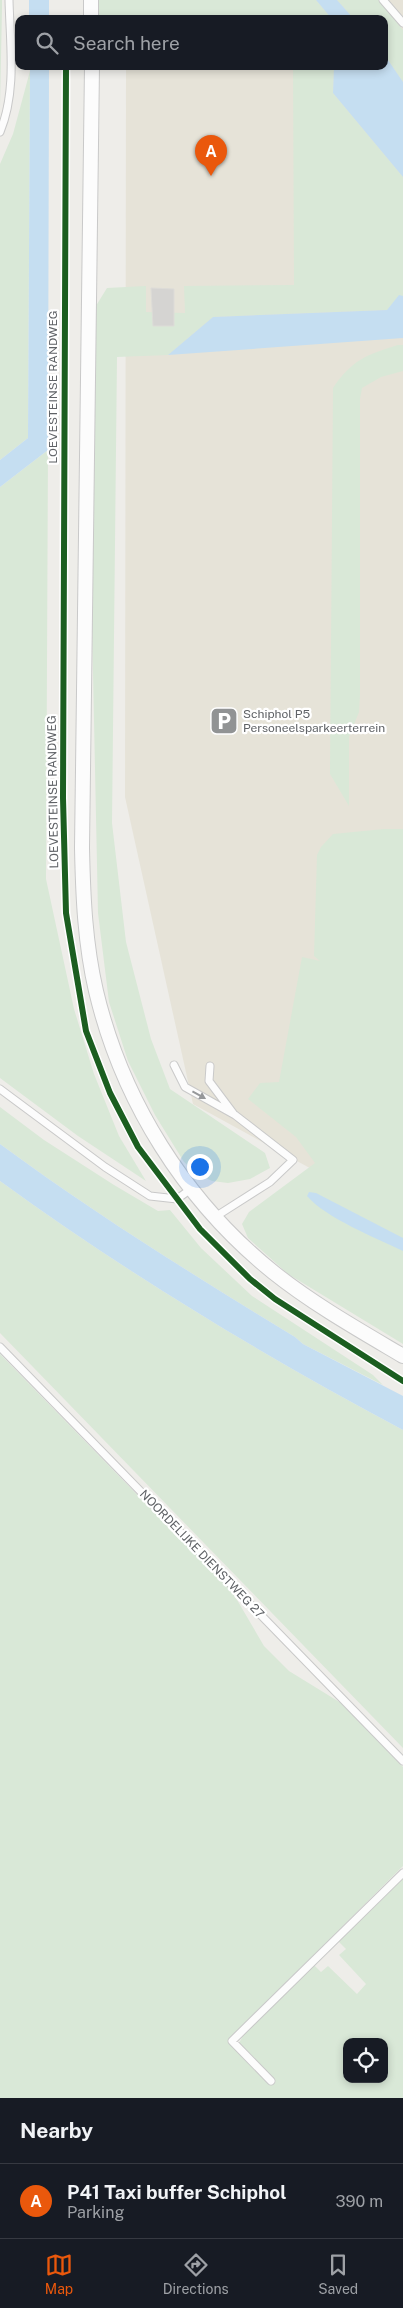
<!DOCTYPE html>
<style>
body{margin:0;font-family:"Public Sans",sans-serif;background:#242831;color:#f1f3f6}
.controls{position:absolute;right:15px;bottom:15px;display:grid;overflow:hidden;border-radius:10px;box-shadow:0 2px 8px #0003}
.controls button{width:45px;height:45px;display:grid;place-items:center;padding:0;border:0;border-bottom:1px solid #363941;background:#171b24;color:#f1f3f6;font:25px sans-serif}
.you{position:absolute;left:199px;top:1166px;width:18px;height:18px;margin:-12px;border:4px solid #fff;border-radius:50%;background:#1a73e8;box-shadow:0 0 0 8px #1a73e833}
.badge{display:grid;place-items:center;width:32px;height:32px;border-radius:50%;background:#ea580c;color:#fff;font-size:16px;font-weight:700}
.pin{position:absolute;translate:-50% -41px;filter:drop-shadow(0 1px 2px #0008)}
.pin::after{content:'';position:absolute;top:26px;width:18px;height:15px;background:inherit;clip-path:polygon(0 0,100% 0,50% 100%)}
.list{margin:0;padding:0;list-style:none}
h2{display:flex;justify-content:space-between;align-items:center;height:65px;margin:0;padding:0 20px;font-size:21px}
h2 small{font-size:16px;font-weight:400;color:#9ea1a6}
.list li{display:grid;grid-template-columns:32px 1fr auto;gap:15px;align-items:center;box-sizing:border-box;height:75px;padding:0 20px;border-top:1px solid #363941}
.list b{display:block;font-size:19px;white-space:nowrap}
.list p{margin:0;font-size:16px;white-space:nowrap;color:#9ea1a6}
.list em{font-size:16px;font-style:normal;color:#9ea1a6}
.icon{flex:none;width:28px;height:28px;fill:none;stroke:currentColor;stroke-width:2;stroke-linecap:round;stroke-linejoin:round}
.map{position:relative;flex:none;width:403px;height:2098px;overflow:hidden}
.search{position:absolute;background:#171b24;box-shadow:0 2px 8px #0003;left:15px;right:15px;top:15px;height:55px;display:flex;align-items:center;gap:12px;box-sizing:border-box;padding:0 18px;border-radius:10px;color:#9ea1a6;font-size:19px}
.sheet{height:140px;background:#171b24}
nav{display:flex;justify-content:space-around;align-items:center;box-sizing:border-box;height:70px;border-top:1px solid #363941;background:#171b24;font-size:14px;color:#9ea1a6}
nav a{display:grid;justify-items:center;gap:2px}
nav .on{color:#ea580c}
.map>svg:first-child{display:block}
</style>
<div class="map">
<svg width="403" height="2098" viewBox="0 0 403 2098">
<rect width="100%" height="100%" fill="#eeede9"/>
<path fill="#e6e3d8" d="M127,0H403V1219L193,1104L125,797L126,66H384V19H127Z"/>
<path fill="#d9e8d7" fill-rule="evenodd" d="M0,0H2V8L0,107Z
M99,0H316L332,19H98Z
M337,0H379L403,30V82L384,54V19H354Z
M293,66H334L333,93L403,177V296H399L387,310L213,317L168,355L117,357L112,823L126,942L151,1039L170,1089L265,1153L270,1168L250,1179L228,1183L212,1181L196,1173L184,1162L155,1115L128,1061L109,1002L98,913L92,624L94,309L107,288L146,286V312L185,313L184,286L294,285Z
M30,71L28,438L0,460V164L13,134Z
M398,345H403V371L381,377L362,388L360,399V695L359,712L349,737V806L330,774L333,388C352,360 366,355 398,345Z
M48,450L46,879L74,1009L94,1074L119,1136L146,1181L78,1136L0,1078V487Z
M384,829H403V1344L288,1274L248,1238L242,1224L249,1212L315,1163L296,1137L248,1099L260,1083L279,1082L302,957L320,961L314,956L317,855L321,847L333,834Z
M0,1107L44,1140L114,1185L158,1211L170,1210L201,1248L252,1296L373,1375L383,1385L303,1344L295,1337C195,1276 95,1214 0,1144Z
M0,1181C128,1274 264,1356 403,1430V1748L0,1333Z
M0,1354L233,1593L264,1646L289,1671L341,1703L403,1767V1866L228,2040L271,2084L274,2080L239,2043L244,2034L314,1965L321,1972L328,1966L357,1994L366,1984L339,1955L346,1949L338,1941L403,1877V2098H0ZM347,2042H384V2079H347Z"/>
<path fill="#c5def1" d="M29,0H49V19H29Z
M316,0H337L354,19H332Z
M384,54L403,82V177L333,93L334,66H384Z
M30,66H49L48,450L0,487V460L28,438Z
M399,295L403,296V338L168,355L213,317L387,310Z
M0,1144C95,1214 195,1276 295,1337L303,1344L403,1396V1430C264,1356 128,1274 0,1181Z
M309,1192L316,1193L403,1238V1251C376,1238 326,1218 307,1196Z"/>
<path fill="#d5d4d2" stroke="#dddcd8" d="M151,288L174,289V326H153Z"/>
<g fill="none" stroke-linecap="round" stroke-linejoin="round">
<defs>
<path id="service" d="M383,0L403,23
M0,132C17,91 10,43 9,0
M174,1065L185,1087L235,1115L293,1160L270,1182L215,1217
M210,1066L209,1081L233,1113
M0,1089L105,1167L150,1196L177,1199L191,1189
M0,1347L403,1761
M271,2081L232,2041L403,1873"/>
<path id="minor" d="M91,0V19
M92,66L82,848C83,896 85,944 96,991C122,1101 185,1201 273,1272C313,1304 359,1330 403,1356"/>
</defs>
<use href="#service" stroke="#c9c9c9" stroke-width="9"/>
<use href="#minor" stroke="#c9c9c9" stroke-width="16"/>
<use href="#service" stroke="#fcfcfc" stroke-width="7"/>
<use href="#minor" stroke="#fcfcfc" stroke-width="14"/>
<defs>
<path id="cycleway" d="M66,66L63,798L66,913L86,1031L110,1093L138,1147L200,1229L250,1279L275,1299L403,1381"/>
</defs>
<use href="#cycleway" stroke="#fff" stroke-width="9"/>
<use href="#cycleway" stroke="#1b5e20" stroke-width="6"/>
</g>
<defs><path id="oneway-solid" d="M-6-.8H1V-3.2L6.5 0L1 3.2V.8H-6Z" transform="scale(1.25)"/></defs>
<use fill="#96989a" href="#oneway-solid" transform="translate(199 1095) rotate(29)"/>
<defs>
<symbol id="parking-square" viewBox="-11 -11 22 22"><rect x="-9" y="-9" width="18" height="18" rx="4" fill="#919394" stroke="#fff"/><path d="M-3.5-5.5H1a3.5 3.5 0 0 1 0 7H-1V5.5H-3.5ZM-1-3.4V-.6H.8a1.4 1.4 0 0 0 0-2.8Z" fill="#fff"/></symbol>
</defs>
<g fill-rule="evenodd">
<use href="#parking-square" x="208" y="705" width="32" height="32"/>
</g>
<g text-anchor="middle" stroke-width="4.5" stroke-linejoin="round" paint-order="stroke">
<g font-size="12" fill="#5f6266" stroke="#fff">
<text transform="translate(53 387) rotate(-90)" y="4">LOEVESTEINSE RANDWEG</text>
<text transform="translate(53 792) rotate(-91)" y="4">LOEVESTEINSE RANDWEG</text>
<text transform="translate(202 1554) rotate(46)" y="4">NOORDELIJKE DIENSTWEG 27</text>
</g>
<g font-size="12" fill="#5f6266" stroke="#fff" text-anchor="start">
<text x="243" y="718">Schiphol P5<tspan x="243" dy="14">Personeelsparkeerterrein</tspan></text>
</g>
</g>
</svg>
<div class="controls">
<button><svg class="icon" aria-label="locate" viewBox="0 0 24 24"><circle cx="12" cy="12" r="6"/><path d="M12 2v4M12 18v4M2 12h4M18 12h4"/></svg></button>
</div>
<div class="you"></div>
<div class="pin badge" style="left:211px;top:176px">A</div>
<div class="search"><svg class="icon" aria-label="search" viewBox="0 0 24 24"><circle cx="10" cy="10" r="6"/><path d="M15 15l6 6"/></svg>Search here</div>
</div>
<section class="sheet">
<h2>Nearby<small></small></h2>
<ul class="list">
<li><span class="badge">A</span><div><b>P41 Taxi buffer Schiphol</b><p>Parking</p></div><em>390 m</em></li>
</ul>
</section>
<nav>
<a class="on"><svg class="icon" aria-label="map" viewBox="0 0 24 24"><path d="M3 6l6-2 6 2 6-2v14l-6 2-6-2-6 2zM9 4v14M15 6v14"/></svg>Map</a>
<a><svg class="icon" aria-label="directions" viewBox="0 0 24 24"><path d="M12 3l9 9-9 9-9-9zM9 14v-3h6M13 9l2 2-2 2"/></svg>Directions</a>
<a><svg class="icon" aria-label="saved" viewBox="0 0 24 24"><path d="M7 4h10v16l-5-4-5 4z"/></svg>Saved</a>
</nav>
